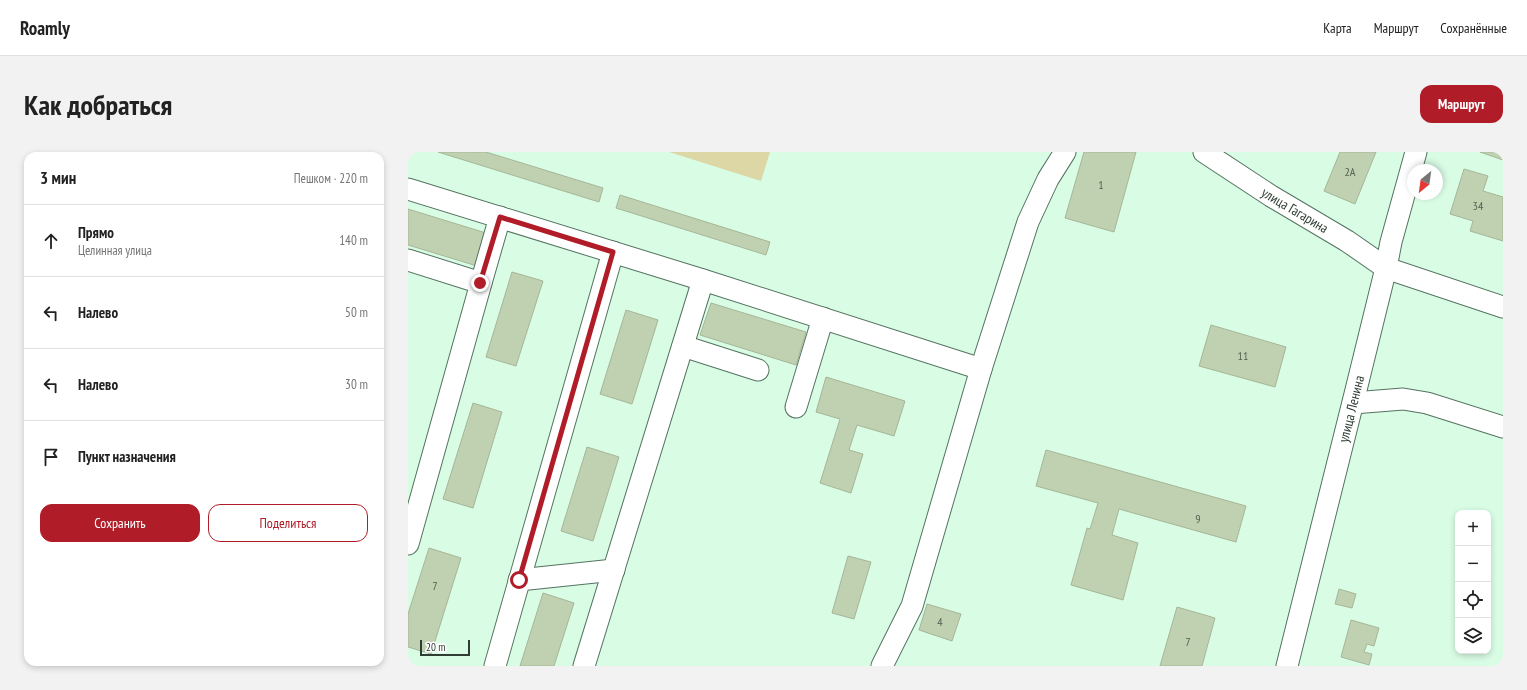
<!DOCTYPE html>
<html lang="ru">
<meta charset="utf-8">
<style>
body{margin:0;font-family:"PT Sans Narrow",sans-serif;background:#f2f2f2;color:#222}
.controls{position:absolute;right:12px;bottom:12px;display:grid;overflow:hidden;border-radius:8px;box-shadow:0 2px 6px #0003}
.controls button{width:36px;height:36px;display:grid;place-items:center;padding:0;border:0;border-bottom:1px solid #e0e0e0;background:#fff;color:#222;font:20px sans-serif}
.compass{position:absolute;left:999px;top:12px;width:36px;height:36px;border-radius:50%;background:#fff;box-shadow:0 2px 6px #0003;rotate:209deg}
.scale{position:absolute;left:12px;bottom:10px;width:50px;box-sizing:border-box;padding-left:4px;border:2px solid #2f3d34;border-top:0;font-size:11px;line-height:14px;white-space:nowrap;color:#2f3d34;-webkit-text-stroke:3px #fff;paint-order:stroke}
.stop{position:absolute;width:12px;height:12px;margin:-9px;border:3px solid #b01d28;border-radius:50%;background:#fff}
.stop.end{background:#b01d28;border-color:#fff;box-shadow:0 1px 4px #0008}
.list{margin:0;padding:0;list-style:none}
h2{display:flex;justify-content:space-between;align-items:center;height:52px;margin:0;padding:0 16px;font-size:17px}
h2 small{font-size:13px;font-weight:400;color:#767676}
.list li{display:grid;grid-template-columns:26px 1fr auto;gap:12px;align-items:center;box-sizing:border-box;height:72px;padding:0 16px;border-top:1px solid #e0e0e0}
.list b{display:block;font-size:15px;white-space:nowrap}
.list p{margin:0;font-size:13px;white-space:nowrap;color:#767676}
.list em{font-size:13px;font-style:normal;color:#767676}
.actions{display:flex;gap:8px;padding:12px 16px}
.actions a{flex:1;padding:9px 0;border:1px solid #b01d28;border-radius:12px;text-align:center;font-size:14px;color:#b01d28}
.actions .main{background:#b01d28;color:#fff}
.icon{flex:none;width:22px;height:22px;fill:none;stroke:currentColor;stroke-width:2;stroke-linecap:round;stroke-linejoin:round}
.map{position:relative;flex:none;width:1095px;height:514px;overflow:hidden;border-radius:12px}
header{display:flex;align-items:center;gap:24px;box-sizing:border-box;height:56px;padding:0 20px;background:#fff;border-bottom:1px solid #e0e0e0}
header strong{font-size:19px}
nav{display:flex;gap:22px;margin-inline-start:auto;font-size:14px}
.intro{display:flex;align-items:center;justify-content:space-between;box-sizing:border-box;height:96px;padding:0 24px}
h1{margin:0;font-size:28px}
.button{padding:10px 18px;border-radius:12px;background:#b01d28;color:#fff;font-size:14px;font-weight:700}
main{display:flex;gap:24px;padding:0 24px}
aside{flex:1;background:#fff;border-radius:12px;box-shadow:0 2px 6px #0003}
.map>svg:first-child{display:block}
</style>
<header>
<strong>Roamly</strong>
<nav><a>Карта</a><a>Маршрут</a><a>Сохранённые</a></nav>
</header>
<div class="intro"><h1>Как добраться</h1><a class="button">Маршрут</a></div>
<main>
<aside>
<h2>3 мин<small>Пешком · 220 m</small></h2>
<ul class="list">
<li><svg class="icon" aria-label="ahead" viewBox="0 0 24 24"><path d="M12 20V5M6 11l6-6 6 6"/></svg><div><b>Прямо</b><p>Целинная улица</p></div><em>140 m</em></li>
<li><svg class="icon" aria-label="left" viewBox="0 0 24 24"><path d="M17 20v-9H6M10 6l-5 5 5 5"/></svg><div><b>Налево</b></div><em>50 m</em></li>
<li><svg class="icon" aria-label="left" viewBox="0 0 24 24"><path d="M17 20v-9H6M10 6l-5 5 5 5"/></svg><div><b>Налево</b></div><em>30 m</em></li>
<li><svg class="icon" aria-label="arrive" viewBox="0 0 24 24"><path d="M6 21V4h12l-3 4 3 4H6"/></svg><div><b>Пункт назначения</b></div></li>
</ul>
<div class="actions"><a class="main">Сохранить</a><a>Поделиться</a></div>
</aside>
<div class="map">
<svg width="1095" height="514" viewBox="0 0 1095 514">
<rect width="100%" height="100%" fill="#d9fce5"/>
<path fill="#dcd7a4" d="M261,0H362L353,29Z"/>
<path fill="#c0d1b1" stroke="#a5b697" d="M30,0H78L195,36L191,50Z
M676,0H728L706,80L657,66Z
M932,0H968L947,52L916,39Z
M1072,0H1095V8Z
M1056,17L1080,24L1075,39L1095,45V89L1062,79L1065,69L1042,62Z
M212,43L362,90L358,103L208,56Z
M0,57L78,81L69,114L0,93Z
M104,120L135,129L108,214L78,205Z
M303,151L398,180L388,213L292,183Z
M218,158L250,168L224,252L192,242Z
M803,173L878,195L867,235L791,214Z
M418,225L497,249L486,284L449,273L441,298L455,302L443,341L412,331L432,267L408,260Z
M65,251L94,260L65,356L35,347Z
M179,295L211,305L185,389L153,379Z
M638,298L838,354L828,390L711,357L704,383L730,391L715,448L663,433L679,376L682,377L690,351L628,334Z
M21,396L53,406L23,502L0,495V462Z
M440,404L463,410L446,467L424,461Z
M931,437L948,442L944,456L927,452Z
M135,441L166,451L146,514H112Z
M519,452L553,462L544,489L511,478Z
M769,455L807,466L794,514H752Z
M943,468L971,476L966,494L959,492L956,500L964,502L961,513L933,505Z"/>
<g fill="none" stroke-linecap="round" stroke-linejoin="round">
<defs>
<g id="minor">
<path id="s1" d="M796,0L863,44L939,89L978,116L1095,155"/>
<path d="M0,37L295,128L573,217"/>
<path d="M0,108L73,131"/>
<path d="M275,194L350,218"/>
<path d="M945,251L995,247L1019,251L1095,275"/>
<path d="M388,255L415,166"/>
<path d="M0,392L73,131L92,65"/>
<path d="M111,428L206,418"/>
<path d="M87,514L205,100"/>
<path d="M176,514L295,128"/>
<path d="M474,514L504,454L573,217L620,70L640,27L657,0"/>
<path id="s2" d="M879,514L947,242L978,116L983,90L1008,0"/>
</g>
</defs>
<use href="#minor" stroke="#547360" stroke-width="23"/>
<use href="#minor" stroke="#fff" stroke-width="21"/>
</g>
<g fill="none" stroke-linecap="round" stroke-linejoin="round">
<path stroke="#b01d28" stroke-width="5" d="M72,131L92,65L205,100L111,428"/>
</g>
<g text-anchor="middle" stroke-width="3" stroke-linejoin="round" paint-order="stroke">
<g font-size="12" fill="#536253">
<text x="942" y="24">2А</text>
<text x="693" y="37">1</text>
<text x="1070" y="58">34</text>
<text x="835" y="208">11</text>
<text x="790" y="371">9</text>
<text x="27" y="438">7</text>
<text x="532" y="474">4</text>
<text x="780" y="494">7</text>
</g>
<g font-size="14" fill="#2f3d34" stroke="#fff">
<text dy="5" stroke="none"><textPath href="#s1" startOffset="108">улица Гагарина</textPath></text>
<text dy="5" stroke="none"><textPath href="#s2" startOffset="265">улица Ленина</textPath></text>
</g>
</g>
</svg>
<div class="controls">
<button>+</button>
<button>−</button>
<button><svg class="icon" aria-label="locate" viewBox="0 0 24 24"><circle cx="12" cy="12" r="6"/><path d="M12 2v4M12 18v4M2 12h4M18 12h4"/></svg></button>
<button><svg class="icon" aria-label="layers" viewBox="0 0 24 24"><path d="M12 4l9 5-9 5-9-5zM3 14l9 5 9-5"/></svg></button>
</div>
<svg class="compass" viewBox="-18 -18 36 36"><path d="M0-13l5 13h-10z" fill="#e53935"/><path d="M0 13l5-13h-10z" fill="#767676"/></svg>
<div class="scale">20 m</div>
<div class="stop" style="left:111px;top:428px"></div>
<div class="stop end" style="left:72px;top:131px"></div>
</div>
</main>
